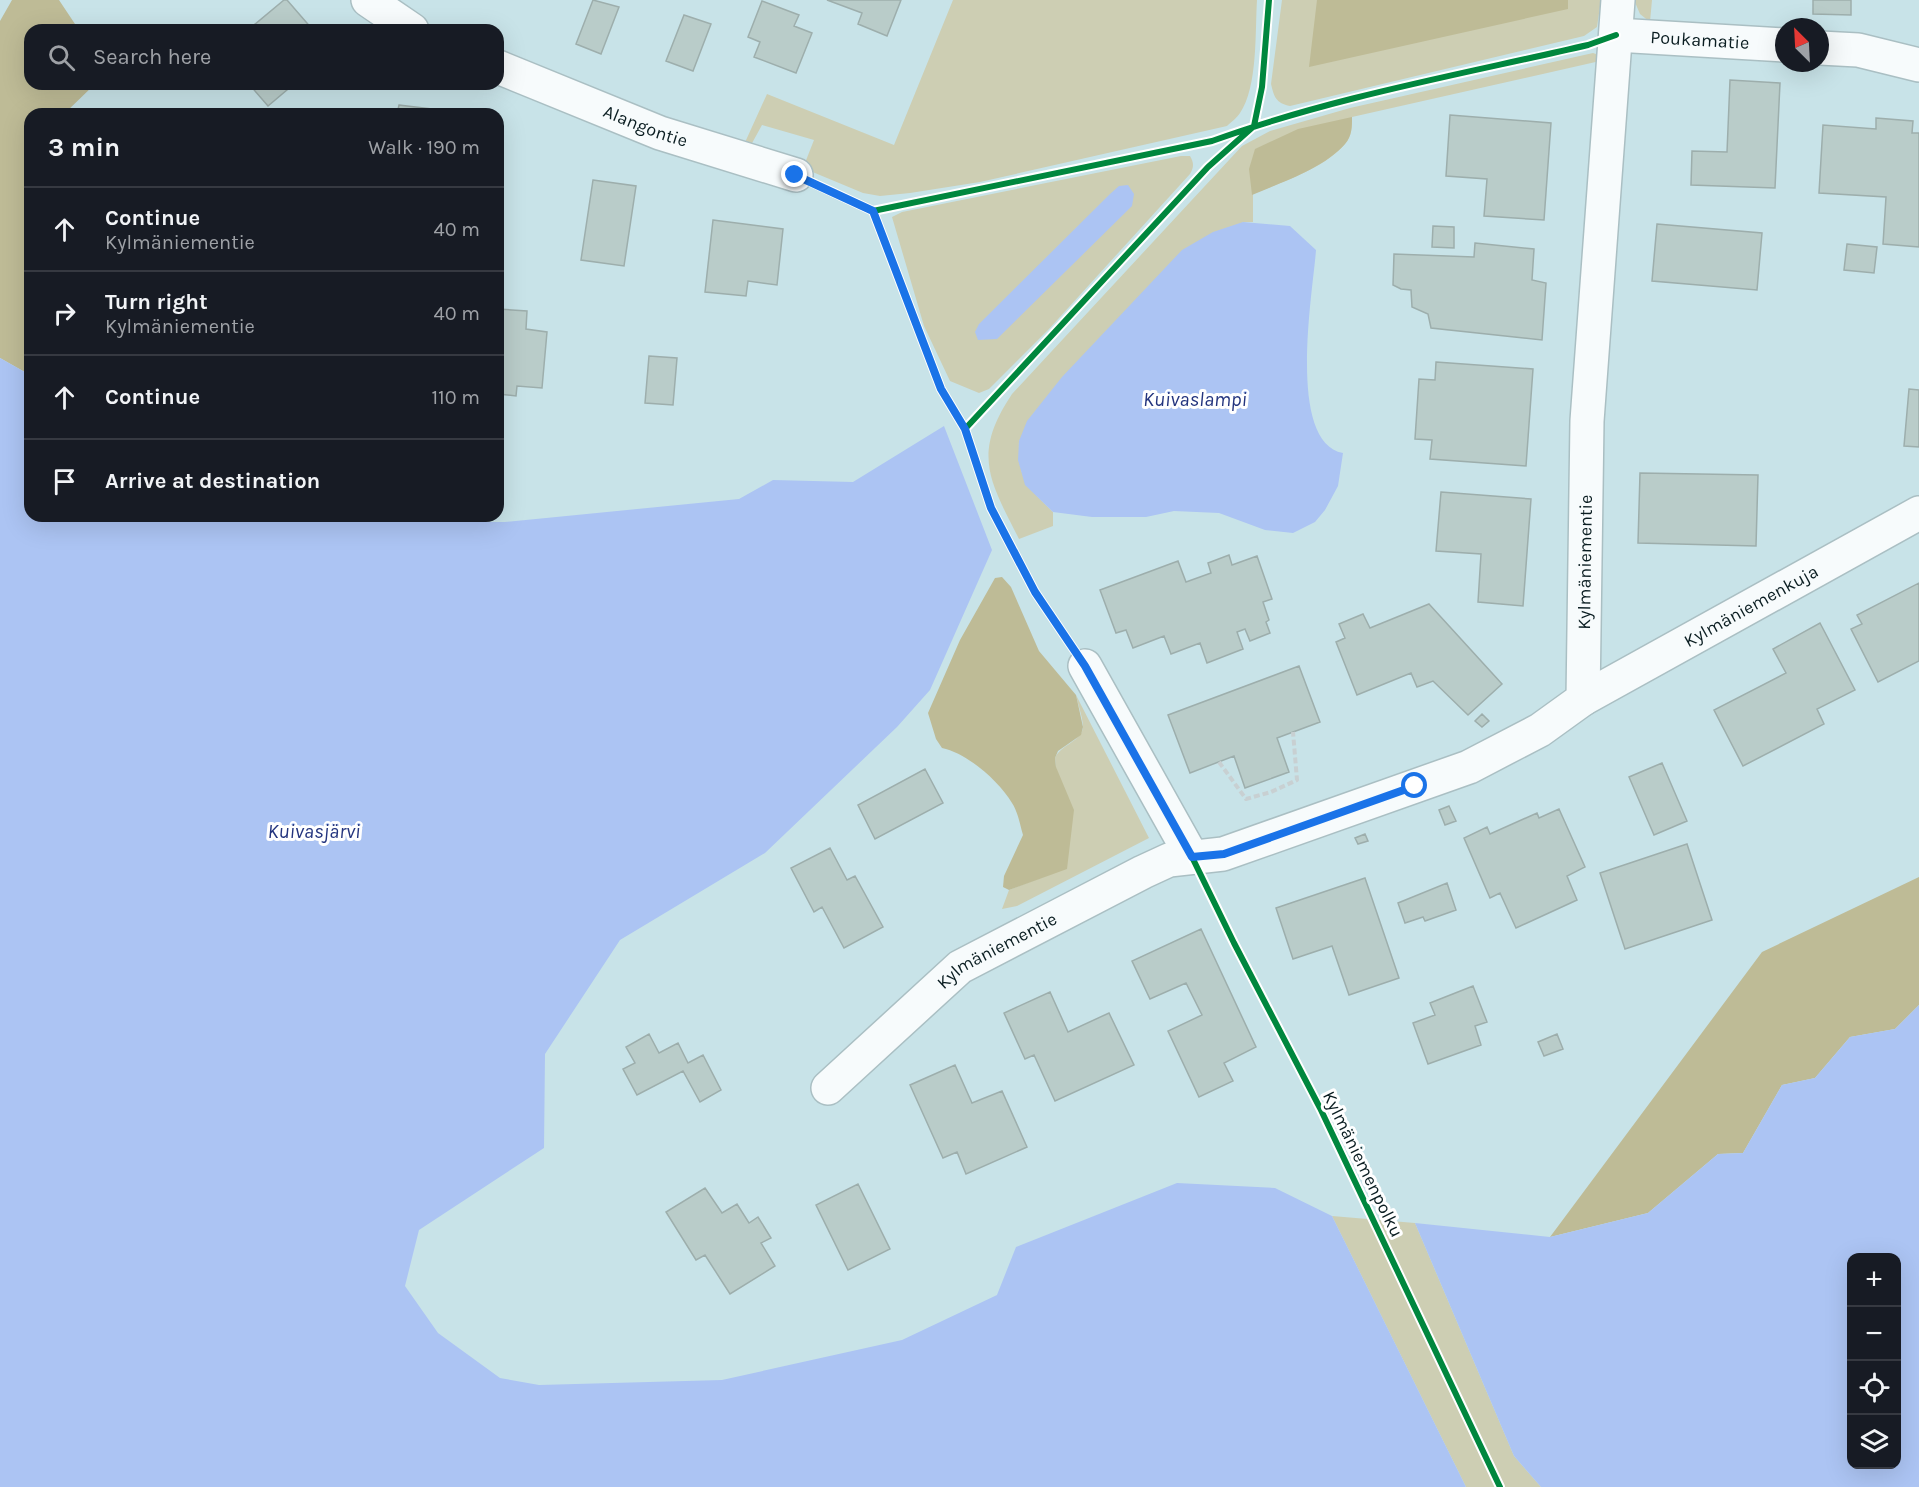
<!DOCTYPE html>
<meta charset="utf-8">
<style>
body{margin:0;font-family:Karla,sans-serif;background:#20242c;color:#f1f3f6}
.controls{position:absolute;right:18px;bottom:18px;display:grid;overflow:hidden;border-radius:12px;box-shadow:0 6px 24px #0002}
.controls button{width:54px;height:54px;display:grid;place-items:center;padding:0;border:0;border-bottom:2px solid #363941;background:#171b24;color:#f1f3f6;font:30px sans-serif}
.compass{position:absolute;left:1775px;top:18px;width:54px;height:54px;border-radius:50%;background:#171b24;box-shadow:0 6px 24px #0002;rotate:336deg}
.stop{position:absolute;width:18px;height:18px;margin:-14px;border:4px solid #1a73e8;border-radius:50%;background:#fff}
.stop.end{background:#1a73e8;border-color:#fff;box-shadow:0 2px 6px #0008}
.list{margin:0;padding:0;list-style:none}
h2{display:flex;justify-content:space-between;align-items:center;height:78px;margin:0;padding:0 24px;font-size:26px}
h2 small{font-size:20px;font-weight:400;color:#9ea1a6}
.list li{display:grid;grid-template-columns:39px 1fr auto;gap:18px;align-items:center;box-sizing:border-box;height:84px;padding:0 24px;border-top:2px solid #363941}
.list b{display:block;font-size:22px;white-space:nowrap}
.list p{margin:0;font-size:20px;white-space:nowrap;color:#9ea1a6}
.list em{font-size:20px;font-style:normal;color:#9ea1a6}
.icon{flex:none;width:33px;height:33px;fill:none;stroke:currentColor;stroke-width:2;stroke-linecap:round;stroke-linejoin:round}
.map{position:relative;flex:none;width:1919px;height:1487px;overflow:hidden}
.search{position:absolute;background:#171b24;box-shadow:0 6px 24px #0002;left:24px;top:24px;width:480px;height:66px;display:flex;align-items:center;gap:15px;box-sizing:border-box;padding:0 21px;border-radius:18px;color:#9ea1a6;font-size:22px}
.panel{position:absolute;background:#171b24;box-shadow:0 6px 24px #0002;left:24px;top:108px;width:480px;height:414px;border-radius:18px}
.map>svg:first-child{display:block}
</style>
<div class="map">
<svg width="1919" height="1487" viewBox="0 0 1919 1487">
<rect width="100%" height="100%" fill="#c8e3e8"/>
<path fill="#cdceb3" d="M953,0H1257C1255,31 1258,87 1240,113C1237,118 1231,122 1227,126L980,182L910,193L880,196L863,193L803,168L814,140L762,125L751,145L742,149L767,94L894,145Z
M1282,0H1601L1597,27L1584,36L1290,106C1276,103 1274,97 1271,84Z
M1634,0H1652L1650,22L1640,14Z
M1593,53L1599,55L1600,61L1352,117C1352,127 1352,136 1345,144C1323,169 1282,182 1253,194V222H1243L1019,441C1018,480 1027,486 1053,512V526L1019,539C989,480 972,454 1012,394L1242,146L1270,131L1350,108Z
M1181,156H1190C1194,163 1194,167 1190,174L1049,329L989,389L979,393L950,381L924,326L892,217L902,212Z
M1076,695L1149,838L1017,906L1002,909L1009,890L1067,868L1055,758C1061,744 1084,741 1083,725C1082,715 1078,705 1076,695Z
M1332,1216L1415,1223L1514,1456L1541,1487H1466Z"/>
<path fill="#bebb96" d="M12,0H59L79,30H30V84H95L64,114H30V375L0,358V21Z
M1317,0H1568V9L1309,67Z
M1352,117C1352,127 1352,136 1345,144C1323,169 1282,182 1252,195L1249,169L1255,149L1298,129Z
M1002,577L1011,587L1039,651L1076,695L1083,727L1081,735L1058,751L1055,758L1056,767L1074,810L1067,869L1009,890L1003,887L1004,876L1023,835C1020,825 1018,812 1012,803C999,781 967,753 942,748L936,739L928,713L960,640L995,578Z
M1919,877V1005L1895,1029L1850,1037L1815,1078L1782,1085L1743,1153L1718,1154L1648,1213L1550,1237L1762,952Z"/>
<path fill="#acc4f3" fill-rule="evenodd" d="M1128,185L1134,194L1132,206L997,339L978,340L975,332L979,324L1110,194L1119,186Z
M1243,222L1290,226L1316,250C1313,292 1286,442 1343,453L1338,486L1325,510L1315,522L1293,533L1265,530L1219,513L1174,511L1146,517H1092L1053,512L1025,485L1018,460L1019,441L1027,421L1062,377L1182,250L1213,232Z
M0,358L30,375V516H429L452,522H505L739,499L773,480L853,482L944,426L992,550L930,690L897,727L765,853L620,940L545,1054L544,1148L419,1230L405,1286L438,1333L500,1378L539,1385L722,1380L902,1340L997,1295L1016,1247L1177,1183L1275,1188L1332,1216L1466,1487H0Z
M1919,1005V1487H1541L1514,1456L1415,1223L1550,1237L1648,1213L1718,1154L1743,1153L1782,1085L1815,1078L1850,1037L1895,1029ZM1852,1258H1896V1464H1852Z"/>
<path fill="#b9ccc9" stroke="#9daeac" stroke-width="1.5" d="M284,0H287L313,30H248Z
M593,0L619,7L601,54L576,44Z
M827,0H901L887,36L858,24L862,13Z
M1813,0H1851V15L1813,14Z
M762,1L799,15L794,26L812,33L796,73L754,57L760,42L748,37Z
M684,15L711,24L693,71L666,61Z
M1730,80L1780,83L1775,188L1691,185L1692,151L1727,152Z
M249,84H294L268,106Z
M399,105L448,111V114H397Z
M1450,115L1551,123L1544,220L1484,216L1487,179L1446,176Z
M1876,118L1913,121L1912,133H1919V247L1883,244L1886,197L1819,193L1823,125L1876,129Z
M593,180L636,186L624,266L581,260Z
M713,220L783,229L777,285L748,281L746,296L705,292Z
M1657,224L1762,233L1757,290L1652,281Z
M1433,226L1454,227V248L1432,247Z
M1475,243L1534,249L1532,280L1546,283L1542,340L1431,328L1428,314L1412,307L1411,290L1401,289L1393,285L1394,254L1474,257Z
M1847,244L1877,247L1874,273L1844,270Z
M498,309L527,311L526,329L547,332L542,388L517,386L516,396L498,394Z
M649,356L677,358L673,405L645,403Z
M1436,362L1533,369L1526,466L1430,459L1432,440L1415,439L1419,379L1435,380Z
M1909,389L1919,390V447L1904,446Z
M1640,473L1758,475L1756,546L1638,543Z
M1441,492L1531,499L1523,606L1478,602L1481,554L1436,551Z
M1229,555L1232,565L1257,556L1272,599L1263,602L1269,620L1266,622L1270,633L1250,641L1245,629L1237,632L1243,649L1207,663L1200,643L1171,654L1164,636L1133,648L1126,630L1116,633L1100,590L1178,561L1186,582L1211,573L1208,563Z
M1919,583V661L1878,682L1851,629L1862,624L1857,615Z
M1429,604L1502,684L1468,715L1433,681L1417,687L1411,673L1357,695L1336,642L1345,638L1339,624L1363,614L1370,628Z
M1820,623L1855,690L1817,709L1824,724L1743,766L1714,710L1786,673L1773,649Z
M1299,666L1320,722L1277,738L1289,772L1245,788L1234,756L1190,773L1168,715Z
M1482,714L1489,721L1482,727L1475,721Z
M1662,763L1687,821L1654,835L1629,777Z
M925,769L943,803L875,839L858,805Z
M1449,806L1456,821L1445,825L1439,810Z
M1559,809L1585,867L1567,876L1577,900L1516,928L1500,893L1490,898L1464,838L1487,827L1490,834L1537,813L1539,818Z
M1365,834L1368,841L1358,844L1355,838Z
M1687,844L1712,920L1625,949L1600,873Z
M830,848L847,880L855,876L883,927L844,948L822,907L814,912L791,868Z
M1365,878L1399,978L1349,995L1332,946L1293,959L1276,908Z
M1447,883L1456,910L1425,921L1423,917L1405,923L1398,903Z
M1201,929L1256,1047L1224,1063L1233,1081L1199,1097L1168,1031L1202,1015L1186,983L1150,999L1132,961Z
M1473,986L1487,1022L1475,1026L1481,1045L1428,1064L1413,1023L1435,1015L1430,1003Z
M1050,992L1068,1032L1109,1013L1134,1065L1055,1101L1034,1055L1025,1059L1004,1013Z
M649,1034L659,1053L678,1043L688,1063L703,1055L721,1090L700,1102L683,1071L637,1095L623,1069L635,1063L626,1047Z
M1557,1034L1563,1049L1544,1056L1538,1042Z
M955,1065L972,1103L1002,1091L1027,1147L966,1174L957,1152L943,1158L910,1085Z
M858,1184L890,1249L848,1270L816,1205Z
M705,1188L722,1213L737,1204L749,1223L758,1217L771,1238L761,1243L775,1266L730,1294L705,1255L696,1260L666,1212Z"/>
<g fill="none" stroke-linecap="round" stroke-linejoin="round">
<defs>
<g id="minor">
<path d="M368,0L412,30"/>
<path id="s1" d="M1616,35L1784,45"/>
<path d="M1820,48L1858,50L1919,65"/>
<path id="s2" d="M498,67L660,133L796,175"/>
<path d="M1085,666L1192,857"/>
<path id="s3" d="M1583,699L1919,513"/>
<path id="s4" d="M828,1088L960,967L1143,872L1169,860L1223,854L1469,767L1540,730L1583,699L1587,421L1618,0"/>
</g>
</defs>
<use href="#minor" stroke="#aabfc3" stroke-width="36"/>
<path stroke="#c8d0d2" stroke-width="4" stroke-dasharray="6 3" stroke-linecap="butt" d="M1219,762L1246,799L1271,792L1297,780L1293,732"/>
<use href="#minor" stroke="#f7fbfc" stroke-width="33"/>
<defs>
<path id="cycleway" d="M796,175L873,211L941,389L965,429
M873,211L1212,141C1333,97 1463,74 1588,45L1616,35
M1085,666L1035,592L991,508L965,429L1208,167L1254,126L1262,87L1269,0
M1192,857L1234,943L1320,1108L1500,1487"/>
</defs>
<use href="#cycleway" stroke="#fff" stroke-width="10"/>
<use href="#cycleway" stroke="#00873e" stroke-width="6"/>
</g>
<g fill="none" stroke-linecap="round" stroke-linejoin="round">
<path stroke="#1a73e8" stroke-width="8" d="M795,175L873,211L941,389L965,429L991,508L1035,592L1085,666L1192,857L1224,854L1415,786"/>
</g>
<g text-anchor="middle" stroke-width="6" stroke-linejoin="round" paint-order="stroke">
<g font-size="18" fill="#0a1d21" stroke="#fff">
<text dy="6" stroke="none"><textPath href="#s1" startOffset="84">Poukamatie</textPath></text>
<text dy="6" stroke="none"><textPath href="#s2" startOffset="159">Alangontie</textPath></text>
<text dy="6" stroke="none"><textPath href="#s4" startOffset="999">Kylmäniementie</textPath></text>
<text dy="6" stroke="none"><textPath href="#s3" startOffset="192">Kylmäniemenkuja</textPath></text>
<text dy="6" stroke="none"><textPath href="#s4" startOffset="219">Kylmäniementie</textPath></text>
<text transform="translate(1363 1164) rotate(64)" y="6">Kylmäniemenpolku</text>
</g>
<g font-size="20" font-style="italic" fill="#23347e" stroke="#fff">
<text x="1195" y="406">Kuivaslampi</text>
<text x="314" y="838">Kuivasjärvi</text>
</g>
</g>
</svg>
<div class="controls">
<button>+</button>
<button>−</button>
<button><svg class="icon" aria-label="locate" viewBox="0 0 24 24"><circle cx="12" cy="12" r="6"/><path d="M12 2v4M12 18v4M2 12h4M18 12h4"/></svg></button>
<button><svg class="icon" aria-label="layers" viewBox="0 0 24 24"><path d="M12 4l9 5-9 5-9-5zM3 14l9 5 9-5"/></svg></button>
</div>
<svg class="compass" viewBox="-18 -18 36 36"><path d="M0-13l5 13h-10z" fill="#e53935"/><path d="M0 13l5-13h-10z" fill="#9ea1a6"/></svg>
<div class="stop" style="left:1415px;top:786px"></div>
<div class="stop end" style="left:795px;top:175px"></div>
<div class="search"><svg class="icon" aria-label="search" viewBox="0 0 24 24"><circle cx="10" cy="10" r="6"/><path d="M15 15l6 6"/></svg>Search here</div>
<section class="panel">
<h2>3 min<small>Walk · 190 m</small></h2>
<ul class="list">
<li><svg class="icon" aria-label="ahead" viewBox="0 0 24 24"><path d="M12 20V5M6 11l6-6 6 6"/></svg><div><b>Continue</b><p>Kylmäniementie</p></div><em>40 m</em></li>
<li><svg class="icon" aria-label="right" viewBox="0 0 24 24"><path d="M7 20v-9h11M14 6l5 5-5 5"/></svg><div><b>Turn right</b><p>Kylmäniementie</p></div><em>40 m</em></li>
<li><svg class="icon" aria-label="ahead" viewBox="0 0 24 24"><path d="M12 20V5M6 11l6-6 6 6"/></svg><div><b>Continue</b></div><em>110 m</em></li>
<li><svg class="icon" aria-label="arrive" viewBox="0 0 24 24"><path d="M6 21V4h12l-3 4 3 4H6"/></svg><div><b>Arrive at destination</b></div></li>
</ul>
</section>
</div>
